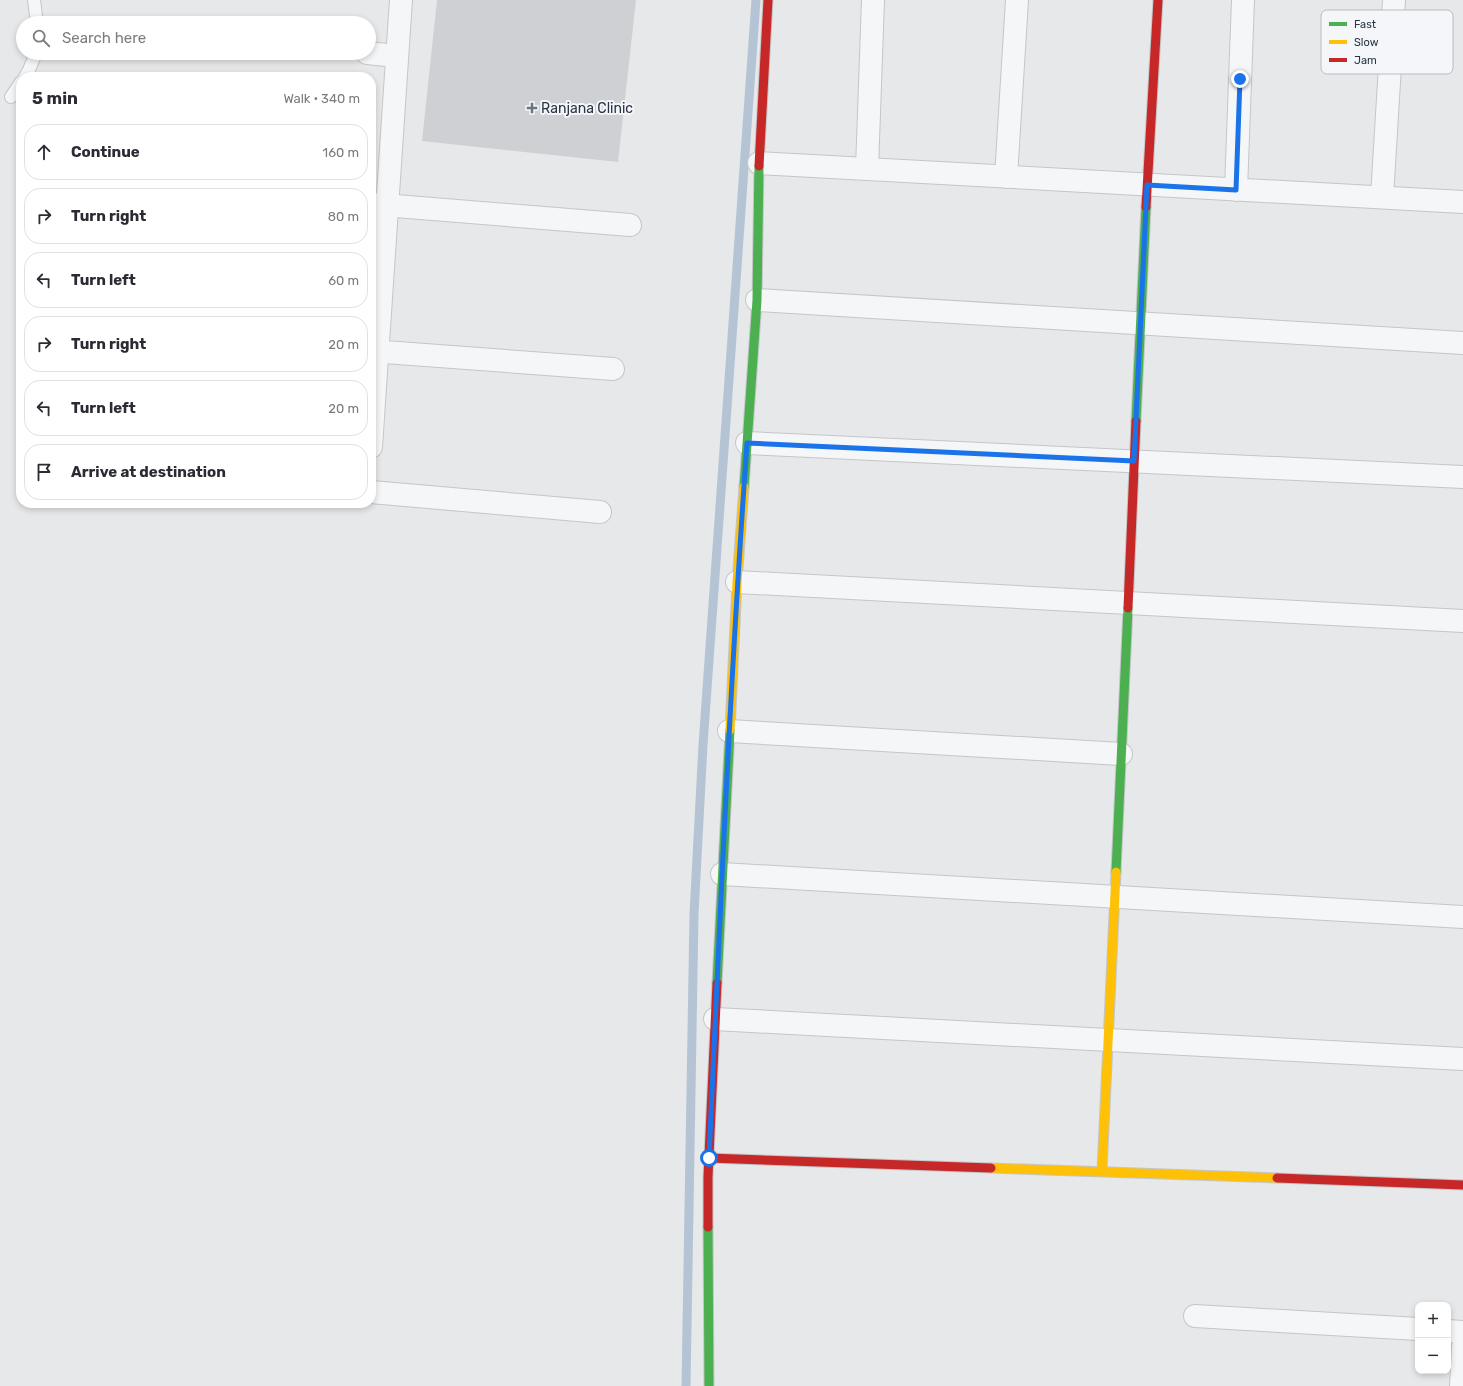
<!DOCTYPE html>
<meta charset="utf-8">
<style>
body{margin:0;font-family:Rubik,sans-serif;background:#f2f2f3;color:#2b2b33}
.controls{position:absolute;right:12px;bottom:12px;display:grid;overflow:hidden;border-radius:8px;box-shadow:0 2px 6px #0003}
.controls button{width:36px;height:36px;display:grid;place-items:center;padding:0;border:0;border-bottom:1px solid #e1e1e2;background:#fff;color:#2b2b33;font:20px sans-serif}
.stop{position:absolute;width:12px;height:12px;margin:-9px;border:3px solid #1a73e8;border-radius:50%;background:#fff}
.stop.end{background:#1a73e8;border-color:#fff;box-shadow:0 1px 4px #0008}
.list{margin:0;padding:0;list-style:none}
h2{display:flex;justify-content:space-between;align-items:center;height:52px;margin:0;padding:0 16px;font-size:17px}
h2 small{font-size:13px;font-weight:400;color:#7c7c81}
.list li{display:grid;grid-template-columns:26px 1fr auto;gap:12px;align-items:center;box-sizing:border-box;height:56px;margin:0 8px 8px;padding:0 8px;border:1px solid #e1e1e2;border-radius:16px}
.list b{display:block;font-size:15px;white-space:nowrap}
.list em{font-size:13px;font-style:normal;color:#7c7c81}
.icon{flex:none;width:22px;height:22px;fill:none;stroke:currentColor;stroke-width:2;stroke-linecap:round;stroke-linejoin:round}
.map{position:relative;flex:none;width:1463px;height:1386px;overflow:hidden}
.search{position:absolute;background:#fff;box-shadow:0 2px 6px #0003;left:16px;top:16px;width:360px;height:44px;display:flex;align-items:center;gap:10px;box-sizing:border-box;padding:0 14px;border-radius:22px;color:#7c7c81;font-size:15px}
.panel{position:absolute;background:#fff;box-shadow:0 2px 6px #0003;left:16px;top:72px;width:360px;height:436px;border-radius:16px}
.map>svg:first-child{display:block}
</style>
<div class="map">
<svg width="1463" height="1386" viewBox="0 0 1463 1386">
<rect width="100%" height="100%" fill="#e6e8ea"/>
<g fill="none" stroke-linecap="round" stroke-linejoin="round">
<path stroke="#b4c4d5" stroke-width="9" d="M686,1386L694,914L703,745L756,0"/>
</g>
<path fill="#ced0d3" d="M437,0H636L618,162L422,141Z"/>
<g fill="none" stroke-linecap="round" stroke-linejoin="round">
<defs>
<path id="lane" d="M34,0L37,23
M25,77L29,70L36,53
M11,97L21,82"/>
<path id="street" d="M367,53L397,56
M759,163L1463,202
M867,169L873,0
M1006,177L1017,0
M1236,190L1243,0
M1382,197L1394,0
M371,204L630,225
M757,300L1463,343
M371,351L613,369
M747,443L1463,477
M371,447L401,0
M371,492L600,512
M737,582L1463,621
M729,731L1121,754
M722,874L1463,917
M715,1019L1463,1059
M1195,1316L1418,1329
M1448,1331L1463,1332
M1461,1386L1463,1347"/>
<path id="fast" d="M1136,421L1146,207
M744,487L757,300L759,166
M1116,872L1128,608
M717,983L730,730
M708,1227L709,1386"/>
<path id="slow" d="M730,730L737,582L744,487
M991,1168L1277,1178
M1102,1171L1116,872"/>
<path id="jam" d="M759,166L768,0
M1146,207L1158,0
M1128,608L1136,421
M709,1158L991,1168
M1277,1178L1463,1185
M708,1227V1177L717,983"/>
</defs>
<use href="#lane" stroke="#c4c6c8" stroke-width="14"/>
<use href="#street" stroke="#c4c6c8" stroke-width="24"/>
<use href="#fast" stroke="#c4c6c8" stroke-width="11"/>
<use href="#slow" stroke="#c4c6c8" stroke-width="11"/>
<use href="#jam" stroke="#c4c6c8" stroke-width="11"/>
<use href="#lane" stroke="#f5f6f7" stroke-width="12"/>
<use href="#street" stroke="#f5f6f7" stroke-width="22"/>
<use href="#fast" stroke="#4caf50" stroke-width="9"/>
<use href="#slow" stroke="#ffc107" stroke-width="9"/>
<use href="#jam" stroke="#c62828" stroke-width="9"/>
</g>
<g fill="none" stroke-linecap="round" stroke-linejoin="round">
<path stroke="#1a73e8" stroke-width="5" d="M709,1158C720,919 730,681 747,443L1134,461L1147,185L1236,190L1240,79"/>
</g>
<path fill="#6c737f" stroke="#f4f6f9" stroke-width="1.5" d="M530 102h4v4h4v4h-4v4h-4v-4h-4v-4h4z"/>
<g text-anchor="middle" stroke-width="4" stroke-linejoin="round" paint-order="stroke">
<g font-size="14" fill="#2b3445" stroke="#f4f6f9" text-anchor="start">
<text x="541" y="113">Ranjana Clinic</text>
</g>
</g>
<rect x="1321" y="10" width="132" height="64" rx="6" fill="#f4f6f9" stroke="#b8bcc3" stroke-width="1"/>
<rect x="1329" y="22" width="18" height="4" fill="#4caf50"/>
<rect x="1329" y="40" width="18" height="4" fill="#ffc107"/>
<rect x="1329" y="58" width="18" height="4" fill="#c62828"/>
<g font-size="11" fill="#2b3445">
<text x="1354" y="28">Fast</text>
<text x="1354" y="46">Slow</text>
<text x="1354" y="64">Jam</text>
</g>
</svg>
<div class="controls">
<button>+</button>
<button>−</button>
</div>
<div class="stop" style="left:709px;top:1158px"></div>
<div class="stop end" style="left:1240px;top:79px"></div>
<div class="search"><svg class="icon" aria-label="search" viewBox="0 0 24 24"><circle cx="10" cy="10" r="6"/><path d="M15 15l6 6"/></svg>Search here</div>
<section class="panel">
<h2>5 min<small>Walk · 340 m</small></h2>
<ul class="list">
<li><svg class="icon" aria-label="ahead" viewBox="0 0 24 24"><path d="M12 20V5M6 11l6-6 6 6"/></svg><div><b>Continue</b></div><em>160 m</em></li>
<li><svg class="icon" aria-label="right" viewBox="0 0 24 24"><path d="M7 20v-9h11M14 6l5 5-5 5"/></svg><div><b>Turn right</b></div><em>80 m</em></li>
<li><svg class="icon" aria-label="left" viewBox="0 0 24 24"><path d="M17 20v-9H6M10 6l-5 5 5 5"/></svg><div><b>Turn left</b></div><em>60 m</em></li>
<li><svg class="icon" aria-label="right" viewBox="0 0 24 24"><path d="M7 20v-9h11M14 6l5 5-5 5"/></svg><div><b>Turn right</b></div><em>20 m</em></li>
<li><svg class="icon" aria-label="left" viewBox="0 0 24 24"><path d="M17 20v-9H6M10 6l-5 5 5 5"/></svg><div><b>Turn left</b></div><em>20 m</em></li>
<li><svg class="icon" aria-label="arrive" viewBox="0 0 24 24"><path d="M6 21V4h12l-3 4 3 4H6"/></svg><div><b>Arrive at destination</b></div></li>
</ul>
</section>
</div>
